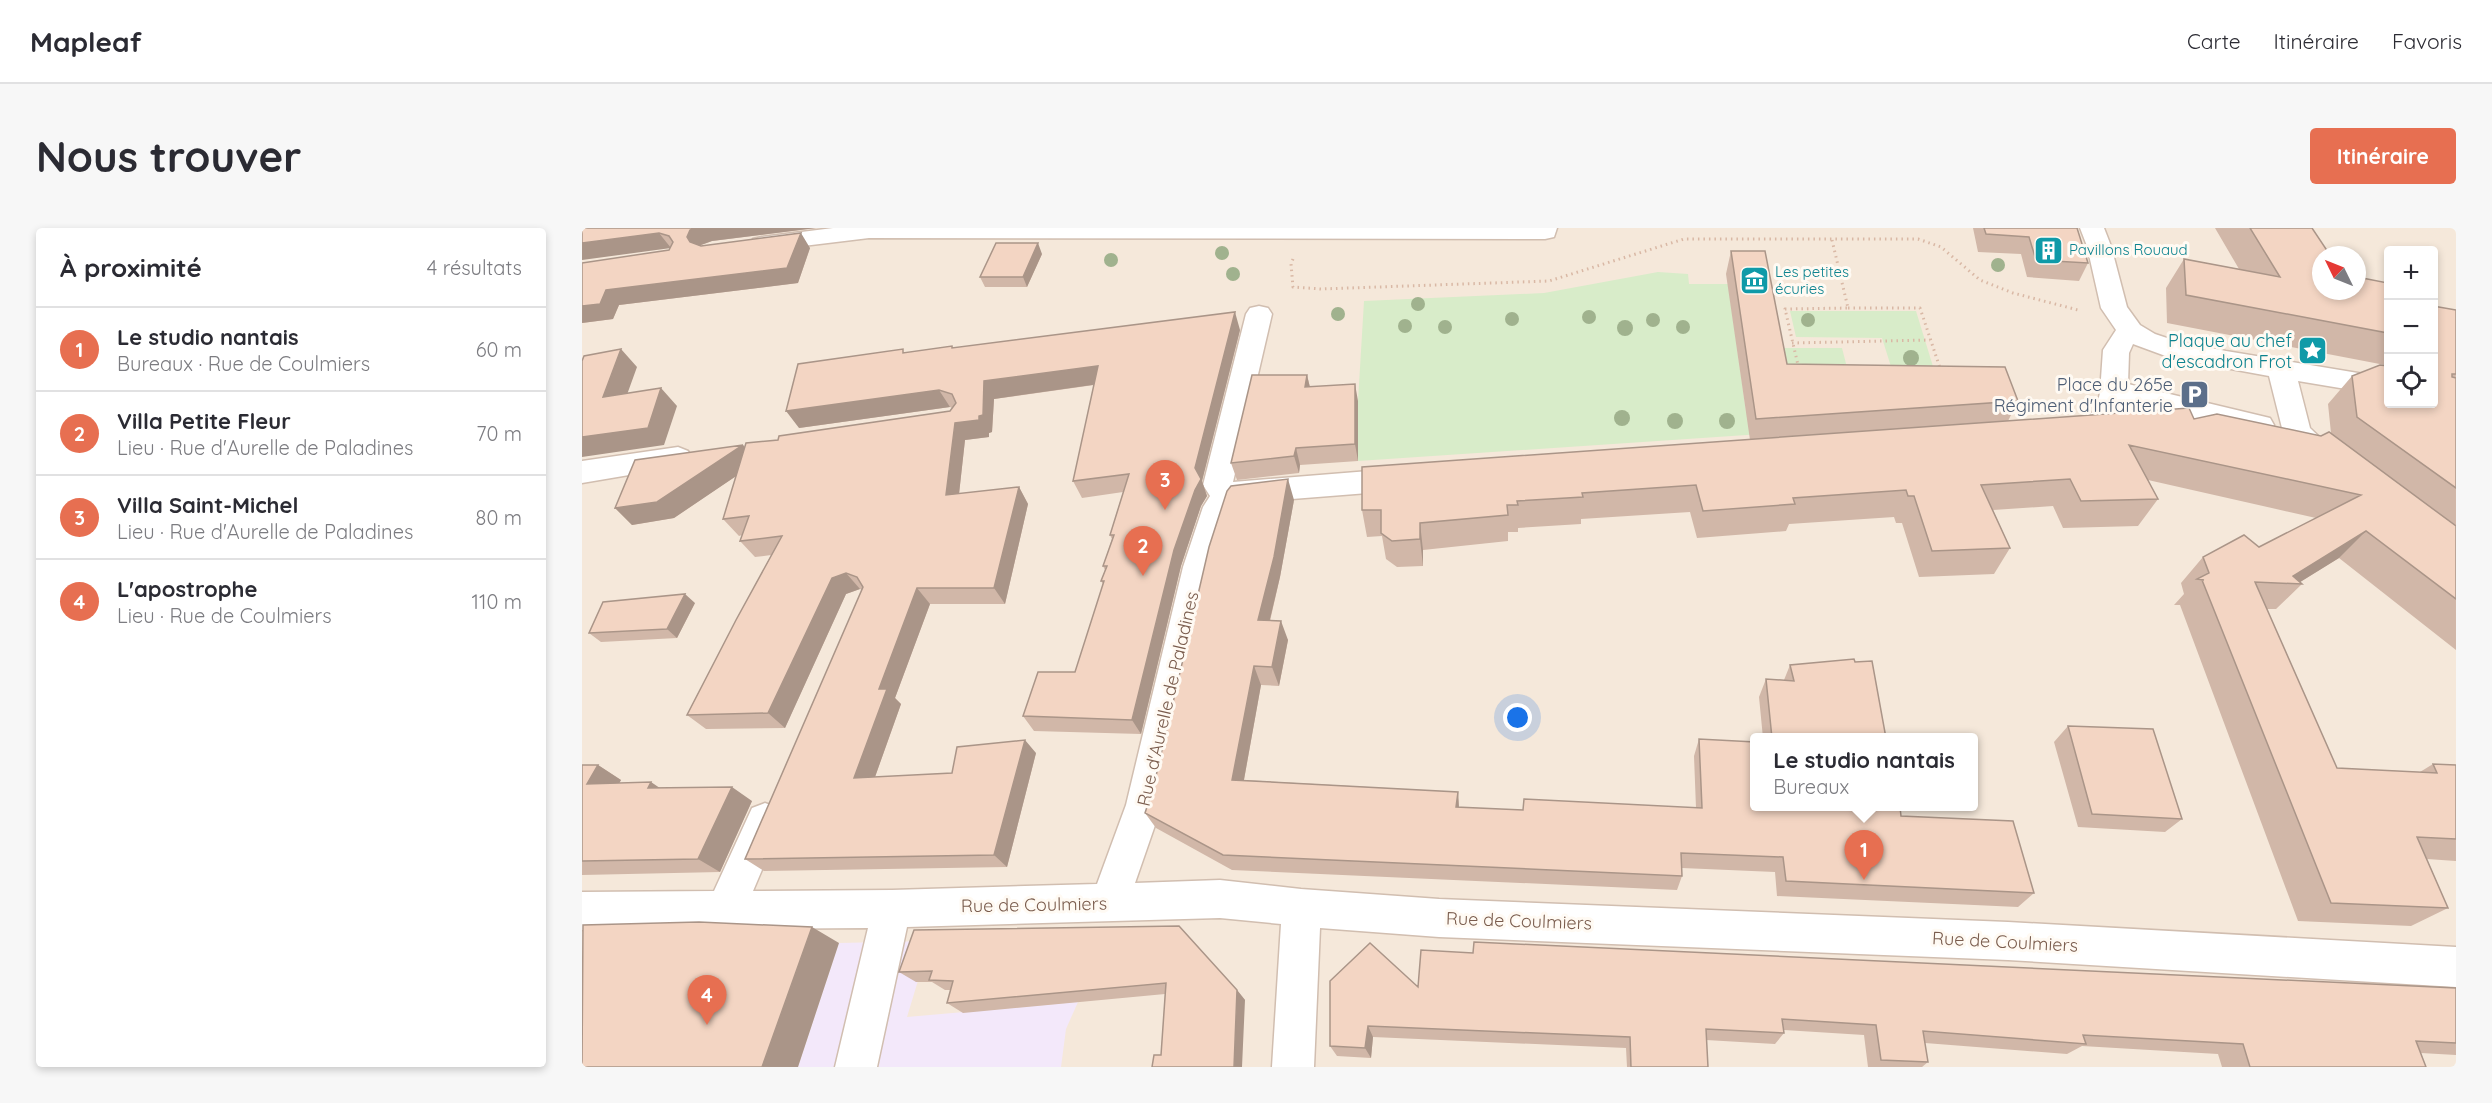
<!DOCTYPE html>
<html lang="fr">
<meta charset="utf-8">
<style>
body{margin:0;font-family:Quicksand,sans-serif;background:#f7f7f7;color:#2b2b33}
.controls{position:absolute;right:18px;top:18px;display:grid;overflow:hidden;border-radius:6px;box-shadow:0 3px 9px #0003}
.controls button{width:54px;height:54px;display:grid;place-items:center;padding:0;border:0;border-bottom:2px solid #e1e1e2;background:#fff;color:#2b2b33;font:30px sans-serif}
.compass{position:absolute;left:1730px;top:18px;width:54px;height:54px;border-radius:50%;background:#fff;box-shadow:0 3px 9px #0003;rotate:313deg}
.you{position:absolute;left:936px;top:490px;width:21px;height:21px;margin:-15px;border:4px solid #fff;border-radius:50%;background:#1a73e8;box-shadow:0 0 0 9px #1a73e833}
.badge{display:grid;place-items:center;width:39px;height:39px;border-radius:50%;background:#e76f51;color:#fff;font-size:20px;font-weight:700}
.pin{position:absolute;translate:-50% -50px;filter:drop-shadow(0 2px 3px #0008)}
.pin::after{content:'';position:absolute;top:32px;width:21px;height:18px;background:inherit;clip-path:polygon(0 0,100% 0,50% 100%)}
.popup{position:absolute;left:1168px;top:505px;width:228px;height:78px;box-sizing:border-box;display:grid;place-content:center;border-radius:6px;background:#fff;filter:drop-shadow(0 2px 4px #0005);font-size:20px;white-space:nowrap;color:#7c7c81}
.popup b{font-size:22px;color:#2b2b33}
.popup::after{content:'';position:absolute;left:50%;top:100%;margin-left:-12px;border:12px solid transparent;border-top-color:#fff}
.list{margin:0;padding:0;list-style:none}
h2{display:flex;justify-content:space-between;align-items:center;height:78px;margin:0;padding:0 24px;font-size:26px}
h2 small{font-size:20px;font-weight:400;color:#7c7c81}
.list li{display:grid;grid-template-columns:39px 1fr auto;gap:18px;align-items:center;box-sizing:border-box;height:84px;padding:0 24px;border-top:2px solid #e1e1e2}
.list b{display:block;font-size:22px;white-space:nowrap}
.list p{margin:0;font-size:20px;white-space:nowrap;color:#7c7c81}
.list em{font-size:20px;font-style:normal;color:#7c7c81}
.icon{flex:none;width:33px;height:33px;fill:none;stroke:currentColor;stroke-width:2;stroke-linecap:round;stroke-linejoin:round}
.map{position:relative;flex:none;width:1874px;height:839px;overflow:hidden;border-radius:6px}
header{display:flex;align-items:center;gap:36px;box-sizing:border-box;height:84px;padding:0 30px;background:#fff;border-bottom:2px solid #e1e1e2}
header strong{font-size:28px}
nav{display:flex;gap:33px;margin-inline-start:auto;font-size:21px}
.intro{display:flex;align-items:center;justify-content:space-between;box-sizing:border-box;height:144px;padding:0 36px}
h1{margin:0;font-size:42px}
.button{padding:15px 27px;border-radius:6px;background:#e76f51;color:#fff;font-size:21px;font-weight:700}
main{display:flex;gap:36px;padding:0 36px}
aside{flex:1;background:#fff;border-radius:6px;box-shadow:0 3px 9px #0003}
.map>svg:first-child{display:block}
</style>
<header>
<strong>Mapleaf</strong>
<nav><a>Carte</a><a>Itinéraire</a><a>Favoris</a></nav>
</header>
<div class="intro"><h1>Nous trouver</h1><a class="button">Itinéraire</a></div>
<main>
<aside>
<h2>À proximité<small>4 résultats</small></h2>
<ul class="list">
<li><span class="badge">1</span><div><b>Le studio nantais</b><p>Bureaux · Rue de Coulmiers</p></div><em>60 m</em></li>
<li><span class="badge">2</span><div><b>Villa Petite Fleur</b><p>Lieu · Rue d'Aurelle de Paladines</p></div><em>70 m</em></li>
<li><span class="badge">3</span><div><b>Villa Saint-Michel</b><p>Lieu · Rue d'Aurelle de Paladines</p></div><em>80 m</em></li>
<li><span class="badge">4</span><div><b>L'apostrophe</b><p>Lieu · Rue de Coulmiers</p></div><em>110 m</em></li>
</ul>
</aside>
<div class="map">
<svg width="1874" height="839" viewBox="0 0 1874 839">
<rect width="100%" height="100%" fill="#fdf6ec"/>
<path fill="#f5e8da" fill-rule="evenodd" d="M0,0H1874V839H0ZM1806,22H1852V176H1806ZM1739,27H1775V63H1739ZM1172,510H1392V578H1172Z"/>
<path fill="#f3e8fa" d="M348,713L325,789L496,774L484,801L479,839H216L257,715Z"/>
<path fill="#d8ecc9" d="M1076,44L1106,46L1107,56H1146L1164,184L1192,120H1260L1270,159L1239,202L776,233V173L782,73L962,65Z
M1208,83H1334L1353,145H1311L1300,110L1214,109Z"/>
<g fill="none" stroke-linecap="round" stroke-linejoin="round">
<defs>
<path id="minor" d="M251,0H975L972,9L963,11L287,10L180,23L171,21L168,16L171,11L180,9Z
M1498,0H1522L1529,18L1545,79L1558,97L1573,106L1594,113L1644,123L1806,150V168L1716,153L1728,200L1755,226L1759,233L1755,240C1752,241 1749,243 1745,243C1733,244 1707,215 1701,204L1687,148L1589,130L1551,116L1547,125L1546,156L1688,190L1692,197L1688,204L1678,207L1544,174C1535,202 1508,219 1479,210L1475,203L1479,196L1503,190L1514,181L1518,165L1521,122L1534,102L1519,80L1505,18Z
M677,78L686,80L690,86L651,254L824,240L834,243L839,251L834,259L824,262L658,275L650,283L633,339L580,577L553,655L638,652L719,661L857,671L1426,694L1874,719V759L1426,732L857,709L738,700L732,839H690L699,696L638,690L325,699L295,839H253L286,700L0,702V664L132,663L170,580L183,575L196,580L201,592L171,663L310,662L515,656L544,577L601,339L621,279L628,268L621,257L664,86L668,80Z
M96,219L106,223L110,230L106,237L0,255V233Z"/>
</defs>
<use href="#minor" stroke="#d1beb0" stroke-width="3"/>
<path stroke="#d9b8a5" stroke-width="3" stroke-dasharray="1.5 4" stroke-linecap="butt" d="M1250,12L1266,80
M711,31L709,36L711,59L739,61L967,53L1102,11H1336L1359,19L1398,52L1431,65L1496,82
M1266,80H1338L1361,149L1219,150L1203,81Z
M1210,115L1348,112"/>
<use href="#minor" fill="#fff" fill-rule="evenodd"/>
</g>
<g fill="#a0b28e">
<circle cx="640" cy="25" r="7"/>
<circle cx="529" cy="32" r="7"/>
<circle cx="1416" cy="37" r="7"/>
<circle cx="651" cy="46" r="7"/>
<circle cx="836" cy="76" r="7"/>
<circle cx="756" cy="86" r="7"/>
<circle cx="1007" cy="89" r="7"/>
<circle cx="930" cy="91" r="7"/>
<circle cx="1071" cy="92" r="7"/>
<circle cx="1226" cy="92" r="7"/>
<circle cx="823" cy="98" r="7"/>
<circle cx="863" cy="99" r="7"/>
<circle cx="1101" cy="99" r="7"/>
<circle cx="1043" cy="100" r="8"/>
<circle cx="1329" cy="130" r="8"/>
<circle cx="1040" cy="190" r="8"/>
<circle cx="1093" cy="193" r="8"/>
<circle cx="1145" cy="193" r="8"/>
</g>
<path fill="#d1b7a8" d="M0,0H234L130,13L119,17V18L228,20L216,55L37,77L31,91L0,95L87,22L88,20Z
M1391,0H1495L1506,35L1497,53L1445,49L1439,26L1396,24Z
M1633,0H1730L1739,63L1806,55V176H1851L1874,82V422L1757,330L1718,354L1720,356L1694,381H1685L1755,540L1838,544L1851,536L1874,537V633L1845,631L1866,680L1829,698L1716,693L1598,377H1592L1602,366L1599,355L1621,329L1677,319L1734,290L1566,252L1576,271L1556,298L1481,300L1471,278L1411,282L1428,320L1412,346L1337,349L1320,295H1314L1312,289L1207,296L1204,303L1115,310L1108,284L999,291V296L936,300V304H926V313L841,322V338L815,339L804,331L800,308L785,309L780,282L1168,212L1144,46L1149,23L1205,136L1436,173L1426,193L1612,191L1739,208L1749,205L1746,176L1770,148L1803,137L1585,95L1584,60L1602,31L1657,41Z
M460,26L445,59H403L398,49Z
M658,102L620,253L625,268L619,278L599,338L559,506L452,503L441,488L493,444L521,356L519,353L523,342L521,338L530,311L528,307L541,264L500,270L491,253L512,157L412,171L410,204L407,205V209L383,212L377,266L437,259L446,276L423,376H348L313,470L319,476L293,549L370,545L454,525L425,639L182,643L163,631L280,362L278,361L264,366L203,500L124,501L105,487L189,327L173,329L158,313L160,307L157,308L141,291L154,248L92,290L50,297L33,280L163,219L196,212L368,183L370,180L368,179L217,200L324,125L370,118L371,120Z
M725,147L728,159L776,173V233L718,237L717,245L655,252L649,235Z
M712,272L698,349L688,393L706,412L697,458L679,457L662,552L876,564L877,579L941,582L1114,580L1112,528L1117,511L1319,588L1452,665L1436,679L1195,668L1193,644L1100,640V648L1095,662L650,642L574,600L563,585Z
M113,375L95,410L19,414L7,405Z
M1208,437L1304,510H1181L1177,469L1184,451L1202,452Z
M1486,498L1600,591L1583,604L1496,599L1472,514Z
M0,537H16L39,552L37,555L170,573L138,644L0,647Z
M332,702L655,762L663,772L579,827L583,766L381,785L365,775L369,762H363L350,754H334L317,744Z
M891,725L1874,760V827L1839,825L1844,839H1640L1636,826L1500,818L1485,826L1343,815L1346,834L1340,839H1286L1282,807L1202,802V805L1193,816L1124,812L1126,839H1045L1044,820L791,809L789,830L755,828L748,818L836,759Z"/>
<path fill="#aa9588" d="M113,0H234L130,13L119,17L116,24L119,29L105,9L108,2Z
M77,5L89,20L0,32V15Z
M219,5L228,20L216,55L37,77L31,91L0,95V78L24,62Z
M456,15L460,26L445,59L441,49Z
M653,84L658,102L620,253L625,268L619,278L599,338L559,506L550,492L592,322L613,262V240Z
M39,121L55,139L38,186L21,169Z
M516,138L524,155L412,171L410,204L407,205V209L383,212L375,284L364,267L373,195L397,188L402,153Z
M725,147L729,164L723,159Z
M773,156L776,173V233L773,216Z
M79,160L95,178L82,217L0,229V209Z
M357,162L368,179L217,200L204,183Z
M161,217L175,234L92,290L50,297L33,280Z
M714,220L718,237L717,245L712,228Z
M706,251L712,272L698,349L683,412L676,392Z
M437,259L446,276L423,376L412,360Z
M838,295L841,322V338L838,311Z
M1784,303L1757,330L1715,356L1711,348Z
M264,345L278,361L264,366L203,500L186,485L250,350Z
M335,360L348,376L313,470L319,476L288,563L272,550L297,461Z
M103,366L113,375L95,410L85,401Z
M699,393L706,412L697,458L690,439Z
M672,438L679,457L659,568L650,552Z
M443,512L454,525L425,639L412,627Z
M16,537L39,552L29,570L5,556Z
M69,554L91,569L66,560Z
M150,559L170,573L138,644L116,631Z
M876,564L877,581L874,579Z
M230,699L257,715L216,839H180Z
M655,762L663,772L660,839H652Z
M786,798L791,809L789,830L783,820Z"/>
<path fill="#f3d5c3" stroke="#aa9588" stroke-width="1.5" d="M0,0H113L108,2L105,9L108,14L119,18L219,5L205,40L24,62L18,76L0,78V35L87,22L91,14L87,8L77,5L0,15Z
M1402,0H1495L1506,35L1454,32L1447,9L1404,6Z
M1668,0H1730L1748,27H1739V63H1775V49L1806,55V105L1604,67L1602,31L1698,49Z
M414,15H456L441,49H398Z
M1149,23H1183L1205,136L1423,139L1436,173L1174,191Z
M1851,78L1874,82V146H1870V149L1874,150V260L1775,189L1770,148L1798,137L1806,138V176H1851V114H1853L1851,113Z
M653,84L613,240L619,251L613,262L592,322L550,492L441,488L456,444H493L522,353H519L525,338H521L532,307H528L547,246L491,253L516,138L402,153L401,187L397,188V192L373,195L364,267L437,259L412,360H335L297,461H305L272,550L370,545L375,519L443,512L412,627L163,631L281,359L275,349L264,345L250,350L186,485L105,487L154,392L200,308L158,313L167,288L141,291L164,215L196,212L197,208L368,183L374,175L370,166L357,162L204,183L216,136L321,121V125L370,118V120Z
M39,121L21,169L79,160L66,200L0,209V133L2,128Z
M670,147H725L723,159L773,156V216L714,220L712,228L649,235Z
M1607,180L1612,191L1635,186L1739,208L1747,204L1874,298V371L1784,303L1711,348L1720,356L1673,354L1755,540L1855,545L1851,536L1874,537V611L1835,609L1866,680L1749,675L1620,352H1622L1615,351L1627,345L1621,329L1662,307L1677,319L1779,267L1547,217L1576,271L1499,273L1488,251L1399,257L1428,320L1350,323L1332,268H1326L1324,262L1211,270L1213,276L1121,283L1114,257L1000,265L1001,269L935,273L936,277H925L926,287L838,295V311L810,313L799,305V282H780V239Z
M161,217L75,274L33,280L53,232Z
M706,251L692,329L676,392L699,393L690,439L672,438L650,552L876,564L874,579L941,582L942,571L1120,580L1117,511L1173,514V579H1318L1319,588L1431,593L1452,665L1204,653L1201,629L1099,625L1100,648L641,627L563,585L571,561L627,319L645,263L649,258Z
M103,366L85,401L7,405L21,374Z
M1272,431L1273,434L1290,433L1304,510H1190L1184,451L1212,453L1208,437Z
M1486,498L1571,501L1600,591L1510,586Z
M0,537H16L5,556L69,554L66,560L150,559L116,631L0,633Z
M117,694L230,699L180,839H0L1,697Z
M597,698L655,762L652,839H570L572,827H579L584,755L365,775L371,753L347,752L350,743L317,744L332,702Z
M892,714L1874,760V815L1834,813L1844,839H1668L1661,816L1501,807L1504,816L1341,803L1346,834L1299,832L1294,797L1200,791L1202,805L1124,801L1126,839H1049L1048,809L786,798L783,820L748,818V753L788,715L836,759L839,722L891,725Z"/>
<defs>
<symbol id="building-square" viewBox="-11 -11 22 22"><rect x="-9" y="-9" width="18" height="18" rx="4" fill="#0f9aa8" stroke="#fffaf3"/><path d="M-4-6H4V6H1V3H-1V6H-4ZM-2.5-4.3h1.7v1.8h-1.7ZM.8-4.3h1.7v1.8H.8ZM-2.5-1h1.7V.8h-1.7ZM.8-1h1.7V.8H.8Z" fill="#fff"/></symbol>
<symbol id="museum-square" viewBox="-11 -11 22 22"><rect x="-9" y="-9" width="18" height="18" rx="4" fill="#0f9aa8" stroke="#fffaf3"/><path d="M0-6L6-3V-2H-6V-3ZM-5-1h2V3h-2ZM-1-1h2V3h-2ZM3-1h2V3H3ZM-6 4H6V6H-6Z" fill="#fff"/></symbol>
<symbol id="sight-square" viewBox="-11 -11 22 22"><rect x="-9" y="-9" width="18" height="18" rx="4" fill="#0f9aa8" stroke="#fffaf3"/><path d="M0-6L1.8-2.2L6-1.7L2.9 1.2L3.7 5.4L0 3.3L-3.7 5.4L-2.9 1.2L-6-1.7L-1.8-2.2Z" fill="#fff"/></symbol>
<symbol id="parking-square" viewBox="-11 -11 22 22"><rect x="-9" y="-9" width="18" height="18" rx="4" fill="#5c6f8a" stroke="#fffaf3"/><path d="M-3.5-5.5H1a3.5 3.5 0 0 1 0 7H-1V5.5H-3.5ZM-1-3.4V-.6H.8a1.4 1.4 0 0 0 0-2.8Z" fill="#fff"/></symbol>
</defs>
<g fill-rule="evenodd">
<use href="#building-square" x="1450" y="6" width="33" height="33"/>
<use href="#museum-square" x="1156" y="36" width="33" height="33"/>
<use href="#sight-square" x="1714" y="106" width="33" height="33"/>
<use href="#parking-square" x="1596" y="150" width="33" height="33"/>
</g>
<g text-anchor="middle" stroke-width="6" stroke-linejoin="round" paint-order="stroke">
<g font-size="15" fill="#0d838f" stroke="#fffaf3" text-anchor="start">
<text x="1487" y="27">Pavillons Rouaud</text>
<text x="1193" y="49">Les petites<tspan x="1193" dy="17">écuries</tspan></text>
</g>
<g font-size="18" fill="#0d838f" stroke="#fffaf3" text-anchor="end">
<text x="1710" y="119">Plaque au chef<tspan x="1710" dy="21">d'escadron Frot</tspan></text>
</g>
<g font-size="18" fill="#4e5e75" stroke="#fffaf3" text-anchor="end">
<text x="1591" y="163">Place du 265e<tspan x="1591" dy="21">Régiment d'Infanterie</tspan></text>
</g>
<g font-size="18" fill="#7a5c4d" stroke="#fffaf3">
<text transform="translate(586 471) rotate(-77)" y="6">Rue d'Aurelle de Paladines</text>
<text transform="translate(452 677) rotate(-1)" y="6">Rue de Coulmiers</text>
<text transform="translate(937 693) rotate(2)" y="6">Rue de Coulmiers</text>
<text transform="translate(1423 714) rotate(3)" y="6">Rue de Coulmiers</text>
</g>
</g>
</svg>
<div class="controls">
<button>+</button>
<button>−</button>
<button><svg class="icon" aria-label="locate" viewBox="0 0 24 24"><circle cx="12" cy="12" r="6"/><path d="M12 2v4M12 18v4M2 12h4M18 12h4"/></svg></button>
</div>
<svg class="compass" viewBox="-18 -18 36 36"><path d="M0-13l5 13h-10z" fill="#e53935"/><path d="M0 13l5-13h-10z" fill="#7c7c81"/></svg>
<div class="you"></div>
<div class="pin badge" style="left:1282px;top:652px">1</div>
<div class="popup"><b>Le studio nantais</b>Bureaux</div>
<div class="pin badge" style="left:561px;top:348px">2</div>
<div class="pin badge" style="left:583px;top:282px">3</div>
<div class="pin badge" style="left:125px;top:797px">4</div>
</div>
</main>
